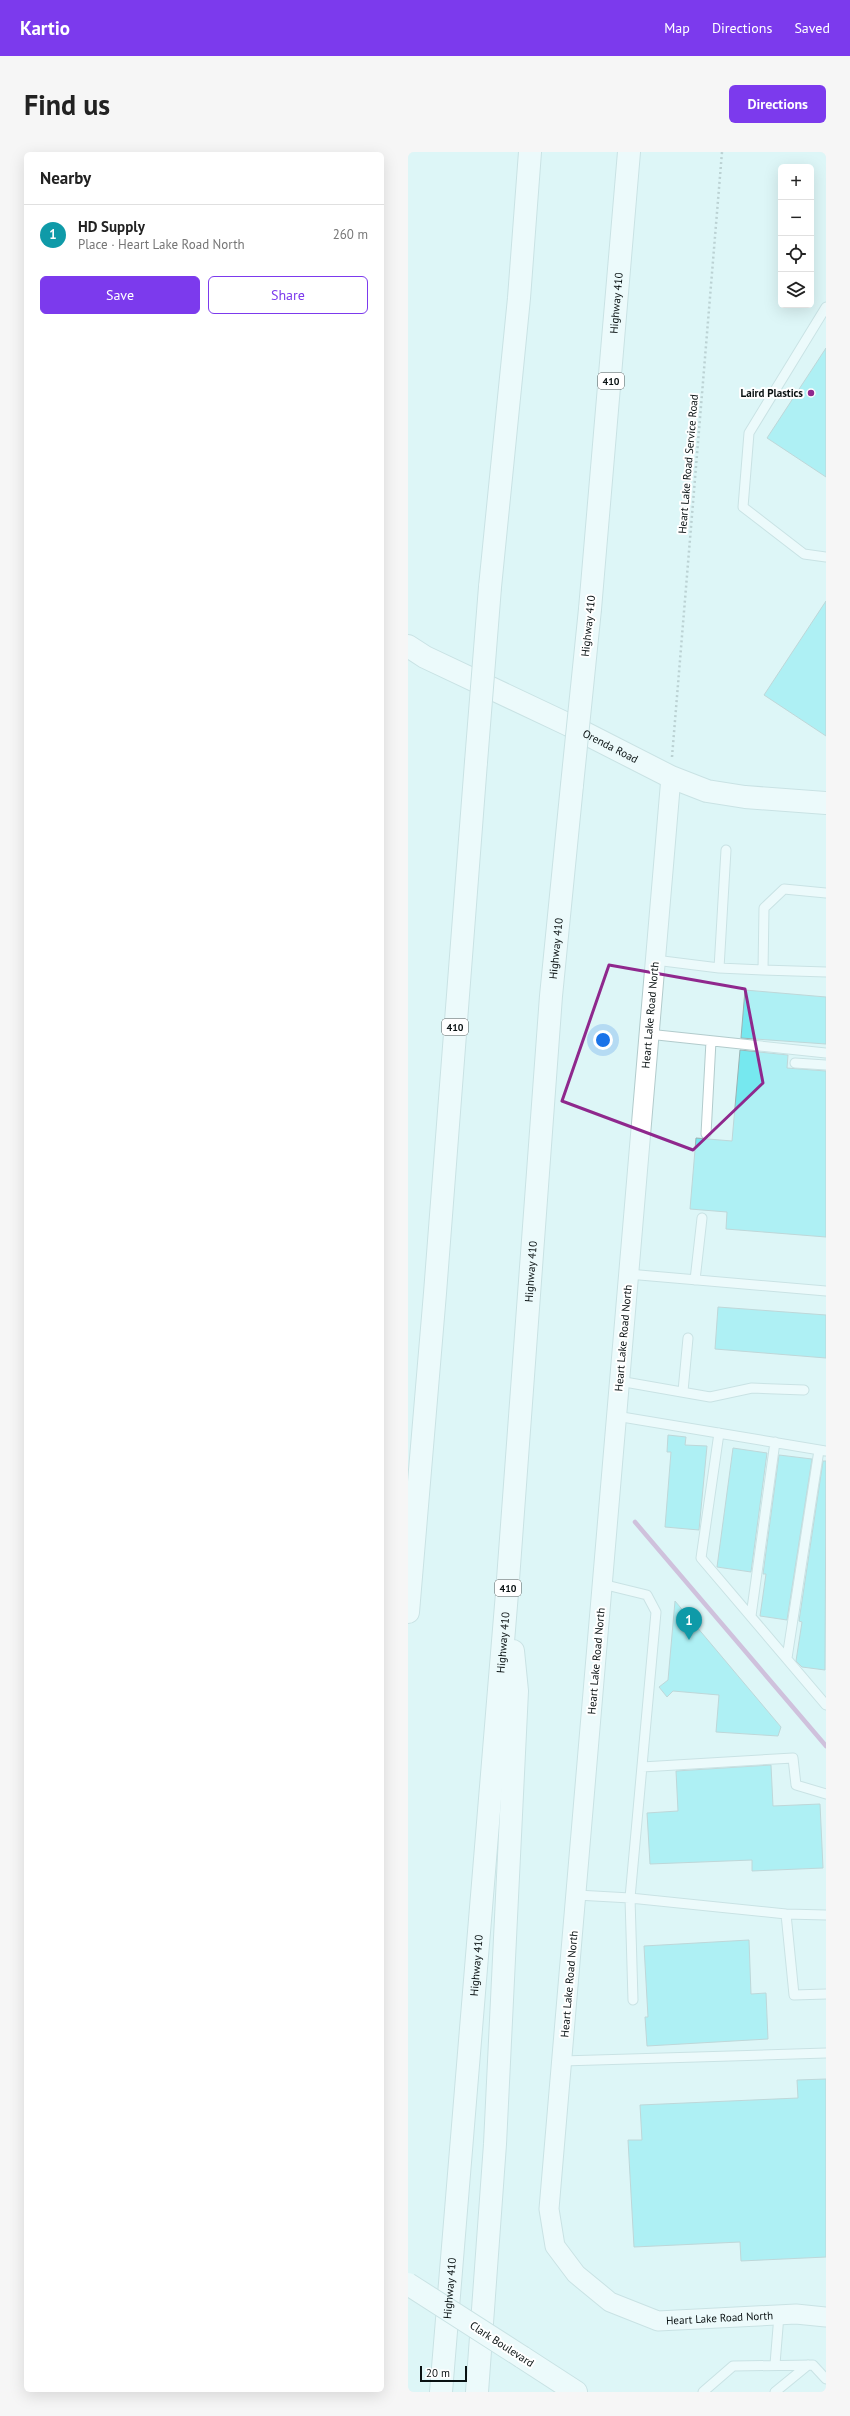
<!DOCTYPE html>
<meta charset="utf-8">
<style>
body{margin:0;font-family:"PT Sans",sans-serif;background:#f6f6f6;color:#222}
.controls{position:absolute;right:12px;top:12px;display:grid;overflow:hidden;border-radius:6px;box-shadow:0 4px 16px #0002}
.controls button{width:36px;height:36px;display:grid;place-items:center;padding:0;border:0;border-bottom:1px solid #e0e0e0;background:#fff;color:#222;font:20px sans-serif}
.scale{position:absolute;left:12px;bottom:10px;width:47px;box-sizing:border-box;padding-left:4px;border:2px solid #091112;border-top:0;font-size:11px;line-height:14px;white-space:nowrap;color:#091112;-webkit-text-stroke:3px #fff;paint-order:stroke}
.you{position:absolute;left:195px;top:888px;width:14px;height:14px;margin:-10px;border:3px solid #fff;border-radius:50%;background:#1a73e8;box-shadow:0 0 0 6px #1a73e833}
.badge{display:grid;place-items:center;width:26px;height:26px;border-radius:50%;background:#7c3aed;color:#fff;font-size:13px;font-weight:700}
.pin{position:absolute;translate:-50% -33px;filter:drop-shadow(0 1px 2px #0008)}
.pin::after{content:'';position:absolute;top:21px;width:14px;height:12px;background:inherit;clip-path:polygon(0 0,100% 0,50% 100%)}
.list{margin:0;padding:0;list-style:none}
h2{display:flex;justify-content:space-between;align-items:center;height:52px;margin:0;padding:0 16px;font-size:17px}
h2 small{font-size:13px;font-weight:400;color:#767676}
.list li{display:grid;grid-template-columns:26px 1fr auto;gap:12px;align-items:center;box-sizing:border-box;height:60px;padding:0 16px;border-top:1px solid #e0e0e0}
.list b{display:block;font-size:15px;white-space:nowrap}
.list p{margin:0;font-size:13px;white-space:nowrap;color:#767676}
.list em{font-size:13px;font-style:normal;color:#767676}
.actions{display:flex;gap:8px;padding:12px 16px}
.actions a{flex:1;padding:9px 0;border:1px solid #7c3aed;border-radius:6px;text-align:center;font-size:14px;color:#7c3aed}
.actions .main{background:#7c3aed;color:#fff}
.icon{flex:none;width:22px;height:22px;fill:none;stroke:currentColor;stroke-width:2;stroke-linecap:round;stroke-linejoin:round}
.map{position:relative;flex:none;width:418px;height:2240px;overflow:hidden;border-radius:6px}
header{display:flex;align-items:center;gap:24px;box-sizing:border-box;height:56px;padding:0 20px;background:#7c3aed;color:#fff}
header strong{font-size:19px}
nav{display:flex;gap:22px;margin-inline-start:auto;font-size:14px}
.intro{display:flex;align-items:center;justify-content:space-between;box-sizing:border-box;height:96px;padding:0 24px}
h1{margin:0;font-size:28px}
.button{padding:10px 18px;border-radius:6px;background:#7c3aed;color:#fff;font-size:14px;font-weight:700}
main{display:flex;gap:24px;padding:0 24px}
aside{flex:1;background:#fff;border-radius:6px;box-shadow:0 4px 16px #0002}
.map>svg:first-child{display:block}
</style>
<header>
<strong>Kartio</strong>
<nav><a>Map</a><a>Directions</a><a>Saved</a></nav>
</header>
<div class="intro"><h1>Find us</h1><a class="button">Directions</a></div>
<main>
<aside>
<h2>Nearby<small></small></h2>
<ul class="list">
<li><span class="badge" style="background:#0f9aa8">1</span><div><b>HD Supply</b><p>Place · Heart Lake Road North</p></div><em>260 m</em></li>
</ul>
<div class="actions"><a class="main">Save</a><a>Share</a></div>
</aside>
<div class="map">
<svg width="418" height="2240" viewBox="0 0 418 2240">
<rect width="100%" height="100%" fill="#ddf6f7"/>
<g fill="none" stroke-linecap="round" stroke-linejoin="round">
<path stroke="#be82ba" stroke-width="4.5" d="M227,1370L418,1594"/>
</g>
<path fill="#76e8ef" stroke="#9ab2b3" d="M418,196V325L359,286Z
M418,449V584L356,543Z
M337,838L418,845V892L333,886Z
M332,898L380,903L379,916L418,919V1085L318,1077L319,1060L282,1057L288,986L324,989Z
M310,1155L418,1163V1206L307,1197Z
M260,1283L278,1285L277,1293L299,1294L291,1378L257,1375L263,1300H259Z
M325,1296L359,1301L343,1420L309,1415Z
M371,1303L404,1307L379,1468L352,1464L358,1422H355Z
M415,1309H418L417,1518L394,1515L388,1509L394,1470L391,1469Z
M267,1449L373,1575L370,1584L308,1580L311,1543L265,1539L259,1545L251,1535L260,1528Z
M363,1613L365,1654L412,1652L415,1716L344,1719V1708L242,1712L239,1661L270,1659L268,1619Z
M341,1788L343,1842L358,1841L360,1887L239,1894L237,1865H240L236,1794Z
M418,1927V2105L333,2109L332,2090L226,2095L220,1988H234L232,1953L390,1946L389,1928Z"/>
<g fill="none" stroke-linecap="round" stroke-linejoin="round">
<defs>
<path id="lane" d="M418,155L341,281L335,355L396,402L418,405
M418,741L376,737L356,756L355,818L418,820
M247,808L311,816L355,818
M311,816L318,698
M240,882L418,901
M387,911L418,913
M298,982L303,889
M220,1122L418,1139
M287,1128L294,1066
M211,1229L302,1245L344,1236L396,1238
M275,1239L280,1186
M208,1264L418,1299
M311,1281L293,1406L418,1553
M194,1432L239,1443L248,1460L222,1746L378,1762L418,1763
M343,1464L367,1290
M379,1506L411,1298
M234,1615L385,1606L388,1633L418,1642
M169,1743L222,1746L225,1848
M378,1762L386,1843L418,1842
M154,1909L418,1901
M367,2212L371,2163
M295,2240L325,2214L405,2213L418,2227
M367,2240L400,2213"/>
<g id="street">
<path id="s1" d="M263,625L141,2057L147,2094L168,2122L202,2150L250,2169L388,2162L418,2165"/>
</g>
<g id="secondary">
<path id="s2" d="M0,494L17,505L161,573L263,625L299,639L337,645L418,651"/>
<path d="M114,2205L168,2240"/>
</g>
<g id="highway">
<path d="M82,435L111,146L122,0"/>
<path id="s3" d="M182,457L221,0"/>
<path d="M0,1460L27,1141L68,610"/>
<path id="s4" d="M33,2240L99,1441L143,844L164,633"/>
<path d="M69,2240L87,1992L109,1539L105,1499"/>
</g>
</defs>
<use href="#lane" stroke="#b2cbcc" stroke-width="11"/>
<use href="#street" stroke="#b2cbcc" stroke-width="21"/>
<use href="#secondary" stroke="#b2cbcc" stroke-width="24"/>
<use href="#highway" stroke="#b2cbcc" stroke-width="24"/>
<path stroke="#93a6a7" stroke-width="2.5" stroke-dasharray="2 3" stroke-linecap="butt" d="M264,605L314,0"/>
<use href="#lane" stroke="#fff" stroke-width="9"/>
<use href="#street" stroke="#fff" stroke-width="19"/>
<use href="#secondary" stroke="#fff" stroke-width="22"/>
<use href="#highway" stroke="#fff" stroke-width="22"/>
<defs>
<path id="secondary-bridge" d="M0,2132L114,2205"/>
<path id="highway-bridge" d="M68,610L82,435
M164,633L182,457"/>
</defs>
<use href="#secondary-bridge" stroke="#b2cbcc" stroke-width="24" stroke-linecap="butt"/>
<use href="#highway-bridge" stroke="#b2cbcc" stroke-width="24" stroke-linecap="butt"/>
<use href="#secondary-bridge" stroke="#fff" stroke-width="22"/>
<use href="#highway-bridge" stroke="#fff" stroke-width="22"/>
</g>
<path d="M0 0H418V2240H0ZM201,813L337,837L355,931L285,998L154,949Z" fill="#ddf6f7" fill-opacity=".55" fill-rule="evenodd"/>
<path fill="none" stroke="#8f288d" stroke-width="3" stroke-linejoin="round" d="M201,813L337,837L355,931L285,998L154,949Z"/>
<circle fill="#8f288d" stroke="#fff" stroke-width="1.5" cx="403" cy="241" r="4"/>
<g text-anchor="middle" stroke-width="4" stroke-linejoin="round" paint-order="stroke">
<g fill="#fff" stroke="#535859" stroke-width="1">
<rect x="190" y="221" width="26" height="16" rx="3"/>
<rect x="34" y="867" width="26" height="16" rx="3"/>
<rect x="87" y="1428" width="26" height="16" rx="3"/>
</g>
<g font-size="10" font-weight="bold" fill="#091112">
<text x="203" y="233">410</text>
<text x="47" y="879">410</text>
<text x="100" y="1440">410</text>
</g>
<g font-size="11" fill="#091112" stroke="#fff">
<text dy="4" stroke="none"><textPath href="#s3" startOffset="307">Highway 410</textPath></text>
<text transform="translate(280 312) rotate(-85)" y="4">Heart Lake Road Service Road</text>
<text transform="translate(180 474) rotate(-84)" y="4">Highway 410</text>
<text dy="4" stroke="none"><textPath href="#s2" startOffset="226">Orenda Road</textPath></text>
<text dy="4" stroke="none"><textPath href="#s4" startOffset="1448">Highway 410</textPath></text>
<text transform="translate(242 863) rotate(-85)" y="4">Heart Lake Road North</text>
<text dy="4" stroke="none"><textPath href="#s4" startOffset="1124">Highway 410</textPath></text>
<text transform="translate(215 1186) rotate(-85)" y="4">Heart Lake Road North</text>
<text dy="4" stroke="none"><textPath href="#s4" startOffset="752">Highway 410</textPath></text>
<text transform="translate(188 1509) rotate(-85)" y="4">Heart Lake Road North</text>
<text dy="4" stroke="none"><textPath href="#s4" startOffset="428">Highway 410</textPath></text>
<text transform="translate(161 1832) rotate(-85)" y="4">Heart Lake Road North</text>
<text dy="4" stroke="none"><textPath href="#s4" startOffset="104">Highway 410</textPath></text>
<text dy="4" stroke="none"><textPath href="#s1" startOffset="1667">Heart Lake Road North</textPath></text>
<text transform="translate(94 2192) rotate(33)" y="4">Clark Boulevard</text>
</g>
<g font-size="11" font-weight="bold" fill="#091112" stroke="#fff" text-anchor="end">
<text x="395" y="245">Laird Plastics</text>
</g>
</g>
</svg>
<div class="controls">
<button>+</button>
<button>−</button>
<button><svg class="icon" aria-label="locate" viewBox="0 0 24 24"><circle cx="12" cy="12" r="6"/><path d="M12 2v4M12 18v4M2 12h4M18 12h4"/></svg></button>
<button><svg class="icon" aria-label="layers" viewBox="0 0 24 24"><path d="M12 4l9 5-9 5-9-5zM3 14l9 5 9-5"/></svg></button>
</div>
<div class="scale">20 m</div>
<div class="you"></div>
<div class="pin badge" style="left:281px;top:1488px;background:#0f9aa8">1</div>
</div>
</main>
